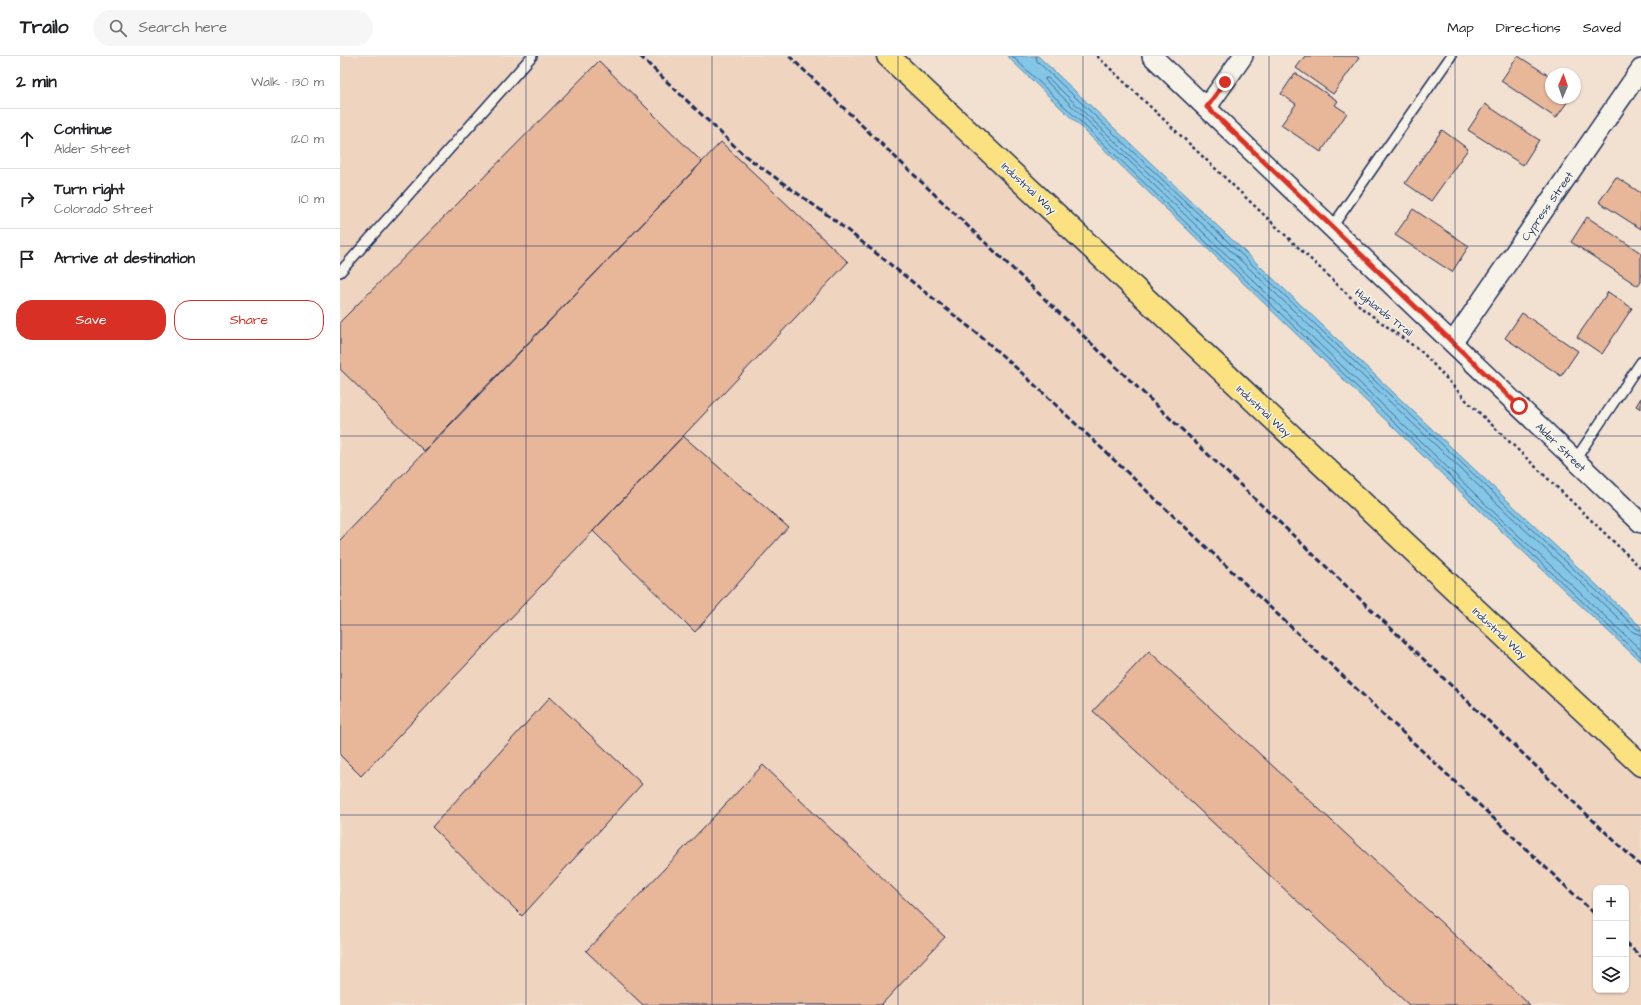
<!DOCTYPE html>
<meta charset="utf-8">
<style>
body{margin:0;font-family:"Architects Daughter",sans-serif;background:#f6f6f6;color:#202124}
.controls{position:absolute;right:12px;bottom:12px;display:grid;overflow:hidden;border-radius:8px;box-shadow:0 1px 3px #0004}
.controls button{width:36px;height:36px;display:grid;place-items:center;padding:0;border:0;border-bottom:1px solid #e0e0e0;background:#fff;color:#202124;font:20px sans-serif}
.compass{position:absolute;left:1205px;top:12px;width:36px;height:36px;border-radius:50%;background:#fff;box-shadow:0 1px 3px #0004;rotate:2deg}
.stop{position:absolute;width:12px;height:12px;margin:-9px;border:3px solid #d93025;border-radius:50%;background:#fff}
.stop.end{background:#d93025;border-color:#fff;box-shadow:0 1px 4px #0008}
.list{margin:0;padding:0;list-style:none}
h2{display:flex;justify-content:space-between;align-items:center;height:52px;margin:0;padding:0 16px;font-size:17px}
h2 small{font-size:13px;font-weight:400;color:#757577}
.list li{display:grid;grid-template-columns:26px 1fr auto;gap:12px;align-items:center;box-sizing:border-box;height:60px;padding:0 16px;border-top:1px solid #e0e0e0}
.list b{display:block;font-size:15px;white-space:nowrap}
.list p{margin:0;font-size:13px;white-space:nowrap;color:#757577}
.list em{font-size:13px;font-style:normal;color:#757577}
.actions{display:flex;gap:8px;padding:12px 16px}
.actions a{flex:1;padding:9px 0;border:1px solid #d93025;border-radius:16px;text-align:center;font-size:14px;color:#d93025}
.actions .main{background:#d93025;color:#fff}
.icon{flex:none;width:22px;height:22px;fill:none;stroke:currentColor;stroke-width:2;stroke-linecap:round;stroke-linejoin:round}
.map{position:relative;flex:none;width:1301px;height:949px;overflow:hidden}
header{display:flex;align-items:center;gap:24px;box-sizing:border-box;height:56px;padding:0 20px;background:#fff;border-bottom:1px solid #e0e0e0}
header strong{font-size:19px}
nav{display:flex;gap:22px;margin-inline-start:auto;font-size:14px}
.search{width:280px;height:36px;background:#f6f6f6;display:flex;align-items:center;gap:10px;box-sizing:border-box;padding:0 14px;border-radius:22px;color:#757577;font-size:15px}
main{display:flex}
aside{flex:1;background:#fff}
.map>svg:first-child{display:block}
</style>
<header>
<strong>Trailo</strong>
<div class="search"><svg class="icon" aria-label="search" viewBox="0 0 24 24"><circle cx="10" cy="10" r="6"/><path d="M15 15l6 6"/></svg>Search here</div>
<nav><a>Map</a><a>Directions</a><a>Saved</a></nav>
</header>
<main>
<aside>
<h2>2 min<small>Walk · 130 m</small></h2>
<ul class="list">
<li><svg class="icon" aria-label="ahead" viewBox="0 0 24 24"><path d="M12 20V5M6 11l6-6 6 6"/></svg><div><b>Continue</b><p>Alder Street</p></div><em>120 m</em></li>
<li><svg class="icon" aria-label="right" viewBox="0 0 24 24"><path d="M7 20v-9h11M14 6l5 5-5 5"/></svg><div><b>Turn right</b><p>Colorado Street</p></div><em>10 m</em></li>
<li><svg class="icon" aria-label="arrive" viewBox="0 0 24 24"><path d="M6 21V4h12l-3 4 3 4H6"/></svg><div><b>Arrive at destination</b></div></li>
</ul>
<div class="actions"><a class="main">Save</a><a>Share</a></div>
</aside>
<div class="map">
<svg width="1301" height="949" viewBox="0 0 1301 949">
<rect width="100%" height="100%" fill="#f2e1d0"/>
<filter id="ink" filterUnits="userSpaceOnUse"><feTurbulence type="fractalNoise" baseFrequency=".025" numOctaves="2"/><feDisplacementMap in="SourceGraphic" scale="8" xChannelSelector="R" yChannelSelector="G"/><feConvolveMatrix kernelMatrix="1 2 1 2 8 2 1 2 1" color-interpolation-filters="sRGB"/></filter>
<g filter="url(#ink)">
<path fill="#efd4c0" fill-rule="evenodd" d="M0,0H545L1301,711V949H0ZM1256,832H1286V934H1256Z"/>
<path fill="#84c6e5" stroke="#5a8aaf" d="M667,0H698L1301,571V606L1156,470Z"/>
<g fill="none" stroke-linecap="round" stroke-linejoin="round">
<path stroke="#456b94" stroke-width="1" d="M672,0L1159,467L1301,601
M696,0L697,5L1297,573L1301,574
M1301,579L1293,576L708,22H705V24L1162,464L1301,594"/>
</g>
<path fill="#e8b699" stroke="#1b2f5e" d="M965,0H1016L1019,2L993,38L956,12Z
M1178,0L1211,21V42H1230L1216,62L1161,25Z
M259,5L362,106L84,395L0,313V266Z
M955,17L998,45L995,49L1007,57L981,96L941,69L956,48L941,38Z
M1145,48L1199,84L1183,109L1128,74Z
M1102,74L1128,93L1091,145L1065,127Z
M381,86L508,206L21,720L0,699V484Z
M1276,121L1301,137V173L1259,146Z
M1073,153L1129,190L1112,216L1055,179Z
M1247,161L1301,197V226L1298,230L1231,186Z
M1268,236L1292,252L1262,298L1237,281Z
M1182,257L1238,295L1221,320L1165,282Z
M1301,342V353L1296,350Z
M343,380L448,471L355,576L253,475Z
M809,595L1190,949H1069L753,655Z
M210,641L302,728L182,860L92,771Z
M423,709L605,881L541,949H303L246,895Z"/>
<g fill="none" stroke-linecap="round" stroke-linejoin="round">
<defs>
<path id="service" d="M992,171L1111,0
M0,216L192,0
M1235,404L1301,306"/>
<path id="minor" d="M812,0L1301,467
M867,51L903,0
M1113,286L1301,13"/>
<path id="primary" d="M548,0L1301,709"/>
</defs>
<use href="#service" stroke="#1b2f5e" stroke-width="12"/>
<use href="#minor" stroke="#1b2f5e" stroke-width="22"/>
<use href="#primary" stroke="#1b2f5e" stroke-width="25"/>
<path stroke="#1b2f5e" stroke-width="2.5" stroke-dasharray="3 3" stroke-linecap="butt" d="M757,0L1023,253L1083,297L1127,345L1301,512"/>
<use href="#service" stroke="#f7f3e8" stroke-width="9"/>
<use href="#minor" stroke="#f7f3e8" stroke-width="19"/>
<use href="#primary" stroke="#fbe180" stroke-width="22"/>
<path stroke="#1b2f5e" stroke-width="3" stroke-dasharray="6 3" stroke-linecap="butt" d="M300,0L404,99L493,163L638,278L683,318L1256,859
M449,0L1301,810
M1286,887L1301,901"/>
</g>
</g>
<g fill="none" stroke-linecap="round" stroke-linejoin="round" filter="url(#ink)">
<path stroke="#d93025" stroke-width="5" d="M885,26L867,51L1179,350"/>
</g>
<path fill="none" stroke="#1b2f5e" stroke-width="1" stroke-opacity="0.55" d="M186,0V949M372,0V949M558,0V949M743,0V949M929,0V949M1115,0V949M0,190H1301M0,380H1301M0,569H1301M0,759H1301"/>
<g text-anchor="middle" stroke-width="3" stroke-linejoin="round" paint-order="stroke">
<g font-size="11" fill="#1b2f5e" stroke="#f7f3e8">
<text transform="translate(689 132) rotate(43)" y="4">Industrial Way</text>
<text transform="translate(1207 150) rotate(-55)" y="4">Cypress Street</text>
<text transform="translate(1044 256) rotate(38)" y="4">Highlands Trail</text>
<text transform="translate(924 355) rotate(43)" y="4">Industrial Way</text>
<text transform="translate(1221 391) rotate(44)" y="4">Alder Street</text>
<text transform="translate(1160 577) rotate(43)" y="4">Industrial Way</text>
</g>
</g>
</svg>
<div class="controls">
<button>+</button>
<button>−</button>
<button><svg class="icon" aria-label="layers" viewBox="0 0 24 24"><path d="M12 4l9 5-9 5-9-5zM3 14l9 5 9-5"/></svg></button>
</div>
<svg class="compass" viewBox="-18 -18 36 36"><path d="M0-13l5 13h-10z" fill="#e53935"/><path d="M0 13l5-13h-10z" fill="#757577"/></svg>
<div class="stop" style="left:1179px;top:350px"></div>
<div class="stop end" style="left:885px;top:26px"></div>
</div>
</main>
